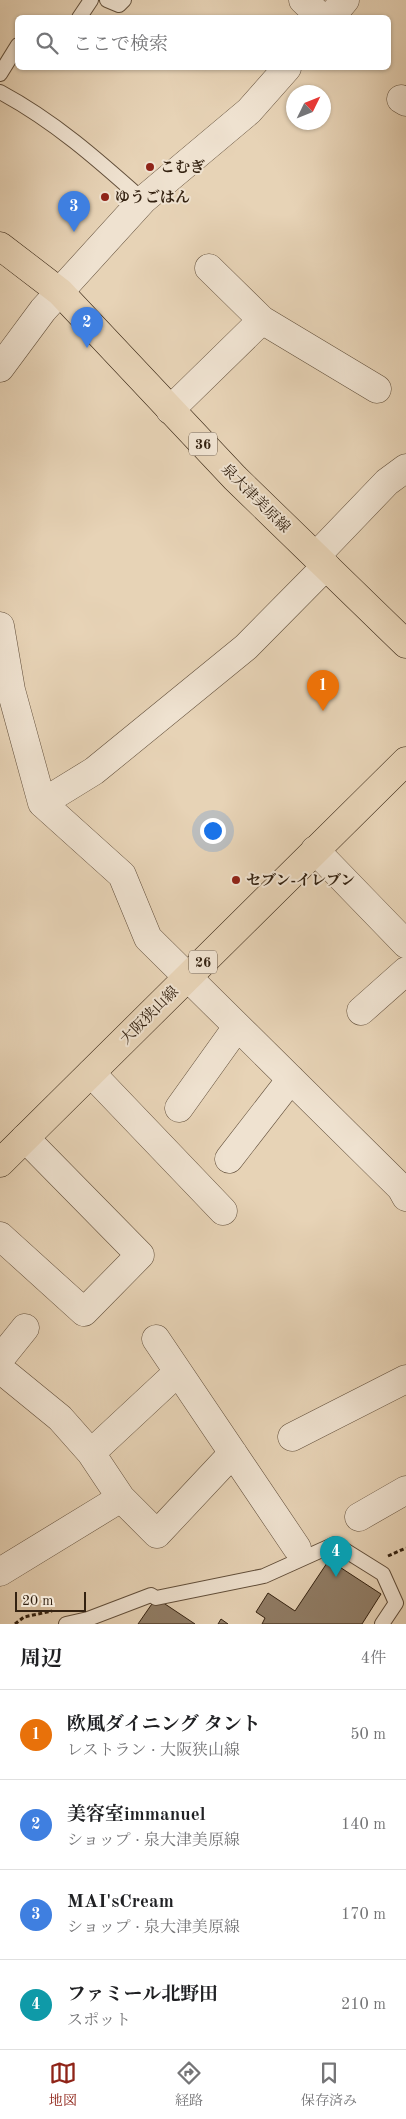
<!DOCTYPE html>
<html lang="ja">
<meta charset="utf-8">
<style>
body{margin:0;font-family:"Old Standard TT","Noto Serif JP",serif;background:#f6f6f6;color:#202124}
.compass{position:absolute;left:286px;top:85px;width:45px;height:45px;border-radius:50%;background:#fff;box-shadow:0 1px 4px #0004;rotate:47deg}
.scale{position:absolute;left:15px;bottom:12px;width:71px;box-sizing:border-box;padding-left:5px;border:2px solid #342211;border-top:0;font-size:14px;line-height:18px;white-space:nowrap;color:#342211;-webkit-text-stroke:4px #efe2d0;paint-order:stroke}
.you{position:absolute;left:212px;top:830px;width:18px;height:18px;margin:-12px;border:4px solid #fff;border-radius:50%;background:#1a73e8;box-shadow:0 0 0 8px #1a73e833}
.badge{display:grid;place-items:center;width:32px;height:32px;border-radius:50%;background:#8f2418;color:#fff;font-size:16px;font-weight:700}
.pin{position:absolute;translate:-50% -41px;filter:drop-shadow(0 1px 2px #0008)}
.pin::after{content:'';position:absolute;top:26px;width:18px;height:15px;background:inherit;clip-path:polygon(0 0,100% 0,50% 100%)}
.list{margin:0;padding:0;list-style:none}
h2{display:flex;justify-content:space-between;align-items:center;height:65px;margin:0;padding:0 20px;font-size:21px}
h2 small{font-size:16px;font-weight:400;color:#757577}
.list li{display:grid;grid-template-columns:32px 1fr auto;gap:15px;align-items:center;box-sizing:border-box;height:90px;padding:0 20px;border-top:1px solid #e0e0e0}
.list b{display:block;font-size:19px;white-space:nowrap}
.list p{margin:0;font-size:16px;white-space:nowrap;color:#757577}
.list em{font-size:16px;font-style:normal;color:#757577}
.icon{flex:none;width:28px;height:28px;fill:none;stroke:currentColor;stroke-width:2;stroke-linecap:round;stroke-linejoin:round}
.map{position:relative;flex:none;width:406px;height:1624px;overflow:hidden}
.search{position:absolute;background:#fff;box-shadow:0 1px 4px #0004;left:15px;right:15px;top:15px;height:55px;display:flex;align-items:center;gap:12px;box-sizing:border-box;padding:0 18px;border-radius:8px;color:#757577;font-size:19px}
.sheet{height:425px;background:#fff}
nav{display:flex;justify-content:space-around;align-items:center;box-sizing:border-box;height:70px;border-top:1px solid #e0e0e0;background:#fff;font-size:14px;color:#757577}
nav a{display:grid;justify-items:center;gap:2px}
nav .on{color:#8f2418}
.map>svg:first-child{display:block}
</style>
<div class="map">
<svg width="406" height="1624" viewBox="0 0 406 1624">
<rect width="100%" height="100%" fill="#e7d3b6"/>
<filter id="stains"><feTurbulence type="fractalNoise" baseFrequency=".004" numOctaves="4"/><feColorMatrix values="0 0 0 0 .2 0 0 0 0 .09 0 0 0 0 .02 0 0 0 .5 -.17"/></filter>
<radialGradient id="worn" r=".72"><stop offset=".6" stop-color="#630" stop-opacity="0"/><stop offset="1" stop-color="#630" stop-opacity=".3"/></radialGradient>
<path fill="#917e67" stroke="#342211" d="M329,1560L381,1594L362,1624H262L265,1618L256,1612L268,1593L295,1611Z
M156,1598L195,1624H138Z
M221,1619L228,1624H218Z"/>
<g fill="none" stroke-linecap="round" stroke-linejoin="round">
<defs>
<path id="service" d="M107,0L119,5L124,0
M79,18L91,0
M0,74L18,45
M0,92C54,121 97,159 143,200
M66,1624L88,1619L151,1595L156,1598L264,1576L335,1544L383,1574L396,1603L382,1624"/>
<path id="minor" d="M303,0L322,18
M330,18L345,0
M401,99L406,102
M209,268L262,320L377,389
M0,368L43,310L143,200L249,111L287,68
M170,410L262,320
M316,556L387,482L406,468
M0,626L11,690L42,803L122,875L148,938L401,1188L406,1197
M42,803L94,771L246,647L326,566
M315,850L406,944
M361,1011L406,971
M91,1073L223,1211
M179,1108L237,1027
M229,1159L291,1079
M0,1236L84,1312L140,1255L25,1138
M156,1339L297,1548
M0,1359L25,1328
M0,1369L60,1418L91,1453L121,1498L157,1534L233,1453
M292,1437L406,1379
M91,1453L178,1372
M359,1517L406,1490
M0,1572L121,1498"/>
<path id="primary" d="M0,246L60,292L235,478L406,644
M0,1163L406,761"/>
</defs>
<use href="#service" stroke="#614e3a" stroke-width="16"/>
<use href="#minor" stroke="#614e3a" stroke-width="29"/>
<use href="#primary" stroke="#342211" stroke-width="29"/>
<path stroke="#342211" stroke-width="3" stroke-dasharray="4 2.5" stroke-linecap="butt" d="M388,1556L406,1548
M15,1624L24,1617L52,1611"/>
<use href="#service" stroke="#efe2d0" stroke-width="14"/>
<use href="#minor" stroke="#efe2d0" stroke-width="28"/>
<use href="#primary" stroke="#e7d3b6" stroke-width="28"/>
</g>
<g fill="#8f2418" stroke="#efe2d0" stroke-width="2">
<circle cx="150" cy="167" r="5"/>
<circle cx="105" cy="197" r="5"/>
<circle cx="236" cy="880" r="5"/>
</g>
<g text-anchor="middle" stroke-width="4" stroke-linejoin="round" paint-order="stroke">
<g fill="#efe2d0" stroke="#6c5c4a" stroke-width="1">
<rect x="189" y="432.5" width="28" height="23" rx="4"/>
<rect x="189" y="950.5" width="28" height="23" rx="4"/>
</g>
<g font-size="14" font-weight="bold" fill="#342211">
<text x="203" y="449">36</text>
<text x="203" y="967">26</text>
</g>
<g font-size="15" font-weight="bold" fill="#342211" stroke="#efe2d0" text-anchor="start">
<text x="160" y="172">こむぎ</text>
<text x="115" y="202">ゆうごはん</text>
<text x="246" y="885">セブン-イレブン</text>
</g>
<g font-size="15" fill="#342211" stroke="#efe2d0">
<text transform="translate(256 498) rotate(45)" y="5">泉大津美原線</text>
<text transform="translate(149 1015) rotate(-45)" y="5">大阪狭山線</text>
</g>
</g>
<rect width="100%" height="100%" filter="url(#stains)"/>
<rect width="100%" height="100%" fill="url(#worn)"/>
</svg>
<svg class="compass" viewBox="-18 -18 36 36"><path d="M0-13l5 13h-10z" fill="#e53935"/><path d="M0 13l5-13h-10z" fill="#757577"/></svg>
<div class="scale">20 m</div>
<div class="you"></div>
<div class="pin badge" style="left:323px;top:711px;background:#e8710a">1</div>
<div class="pin badge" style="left:87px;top:348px;background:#3f7fe0">2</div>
<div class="pin badge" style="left:74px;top:232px;background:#3f7fe0">3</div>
<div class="pin badge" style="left:336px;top:1577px;background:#0f9aa8">4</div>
<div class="search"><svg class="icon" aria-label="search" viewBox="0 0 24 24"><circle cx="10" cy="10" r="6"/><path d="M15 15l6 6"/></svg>ここで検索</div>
</div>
<section class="sheet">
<h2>周辺<small>4件</small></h2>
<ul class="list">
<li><span class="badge" style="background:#e8710a">1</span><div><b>欧風ダイニング タント</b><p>レストラン · 大阪狭山線</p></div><em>50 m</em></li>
<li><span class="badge" style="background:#3f7fe0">2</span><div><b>美容室immanuel</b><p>ショップ · 泉大津美原線</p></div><em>140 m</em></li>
<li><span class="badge" style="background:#3f7fe0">3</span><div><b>MAI'sCream</b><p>ショップ · 泉大津美原線</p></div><em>170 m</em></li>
<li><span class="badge" style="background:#0f9aa8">4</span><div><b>ファミール北野田</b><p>スポット</p></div><em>210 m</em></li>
</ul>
</section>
<nav>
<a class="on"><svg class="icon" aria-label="map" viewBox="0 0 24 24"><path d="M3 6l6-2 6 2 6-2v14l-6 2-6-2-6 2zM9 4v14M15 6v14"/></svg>地図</a>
<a><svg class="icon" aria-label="directions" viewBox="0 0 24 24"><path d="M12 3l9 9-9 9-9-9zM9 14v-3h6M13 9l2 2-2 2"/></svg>経路</a>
<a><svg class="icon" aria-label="saved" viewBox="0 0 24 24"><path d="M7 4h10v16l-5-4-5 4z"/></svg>保存済み</a>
</nav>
